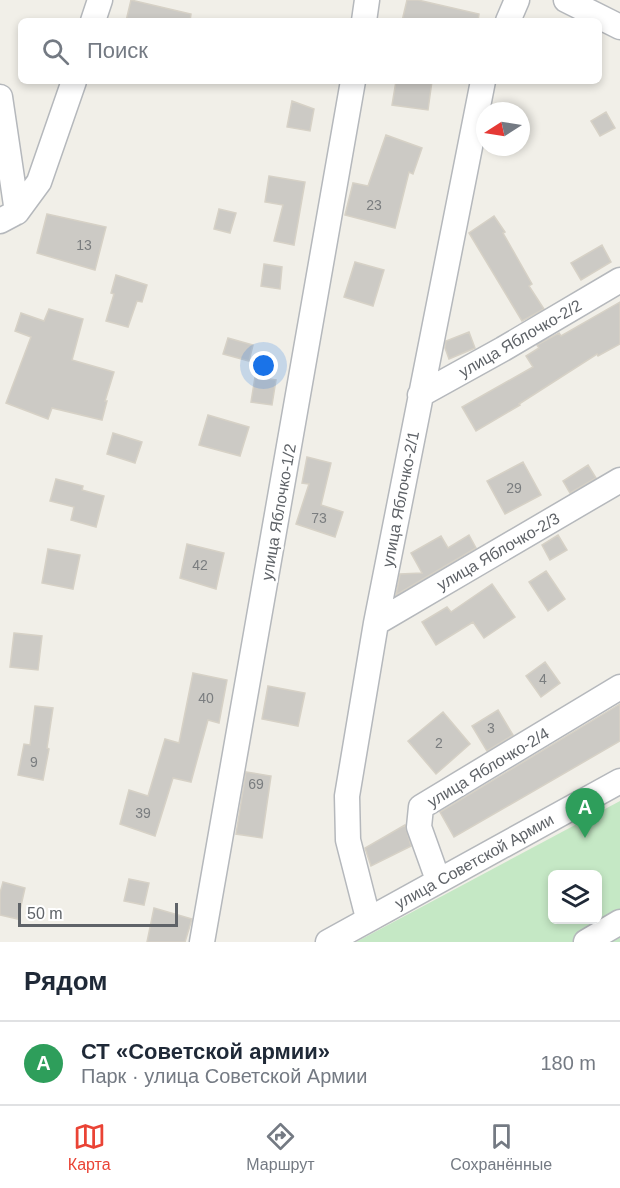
<!DOCTYPE html>
<html lang="ru">
<meta charset="utf-8">
<style>
body{margin:0;font-family:Helvetica,sans-serif;background:#f2f2f3;color:#1f2937}
.controls{position:absolute;right:18px;bottom:18px;display:grid;overflow:hidden;border-radius:9px;box-shadow:0 3px 9px #0003}
.controls button{width:54px;height:54px;display:grid;place-items:center;padding:0;border:0;border-bottom:2px solid #e0e1e3;background:#fff;color:#1f2937;font:30px sans-serif}
.compass{position:absolute;left:476px;top:102px;width:54px;height:54px;border-radius:50%;background:#fff;box-shadow:0 3px 9px #0003;rotate:258deg}
.scale{position:absolute;left:18px;bottom:15px;width:160px;box-sizing:border-box;padding-left:6px;border:3px solid #5f6368;border-top:0;font-size:16px;line-height:21px;white-space:nowrap;color:#5f6368;-webkit-text-stroke:4px #fff;paint-order:stroke}
.you{position:absolute;left:264px;top:366px;width:21px;height:21px;margin:-15px;border:4px solid #fff;border-radius:50%;background:#1a73e8;box-shadow:0 0 0 9px #1a73e833}
.badge{display:grid;place-items:center;width:39px;height:39px;border-radius:50%;background:#ea4335;color:#fff;font-size:20px;font-weight:700}
.pin{position:absolute;translate:-50% -50px;filter:drop-shadow(0 2px 3px #0008)}
.pin::after{content:'';position:absolute;top:32px;width:21px;height:18px;background:inherit;clip-path:polygon(0 0,100% 0,50% 100%)}
.list{margin:0;padding:0;list-style:none}
h2{display:flex;justify-content:space-between;align-items:center;height:78px;margin:0;padding:0 24px;font-size:26px}
h2 small{font-size:20px;font-weight:400;color:#747a83}
.list li{display:grid;grid-template-columns:39px 1fr auto;gap:18px;align-items:center;box-sizing:border-box;height:84px;padding:0 24px;border-top:2px solid #e0e1e3}
.list b{display:block;font-size:22px;white-space:nowrap}
.list p{margin:0;font-size:20px;white-space:nowrap;color:#747a83}
.list em{font-size:20px;font-style:normal;color:#747a83}
.icon{flex:none;width:33px;height:33px;fill:none;stroke:currentColor;stroke-width:2;stroke-linecap:round;stroke-linejoin:round}
.map{position:relative;flex:none;width:620px;height:942px;overflow:hidden}
.search{position:absolute;background:#fff;box-shadow:0 3px 9px #0003;left:18px;right:18px;top:18px;height:66px;display:flex;align-items:center;gap:15px;box-sizing:border-box;padding:0 21px;border-radius:9px;color:#747a83;font-size:22px}
.sheet{height:162px;background:#fff}
nav{display:flex;justify-content:space-around;align-items:center;box-sizing:border-box;height:84px;border-top:2px solid #e0e1e3;background:#fff;font-size:16px;color:#747a83}
nav a{display:grid;justify-items:center;gap:3px}
nav .on{color:#ea4335}
.map>svg:first-child{display:block}
</style>
<div class="map">
<svg width="620" height="942" viewBox="0 0 620 942">
<rect width="100%" height="100%" fill="#f1efe8"/>
<path fill="#c5e8c5" fill-rule="evenodd" d="M620,801V942H356ZM552,874H598V920H552Z"/>
<path fill="#cccac5" stroke="#d6d1c6" stroke-width="1.5" d="M131,0L191,14L190,21H126Z
M407,0H418L479,14L478,21H402Z
M396,81H432L428,110L392,105Z
M292,101L314,109L310,131L287,127Z
M606,112L615,128L600,136L591,121Z
M386,135L422,148L413,174L409,172L395,228L345,215L353,183L368,186Z
M269,176L305,182L294,245L274,241L283,205L265,202Z
M219,209L236,213L230,233L214,229Z
M47,214L106,227L95,270L37,253Z
M494,216L505,232L503,233L532,284L529,286L544,309L522,321L469,233Z
M602,245L611,262L581,280L571,263Z
M355,262L384,270L373,306L344,297Z
M264,264L282,267L280,289L261,286Z
M116,275L147,285L142,302L137,301L128,327L106,321L114,294L111,293Z
M620,302V344L598,356L597,354L519,404L520,405L476,431L462,407L533,367L526,356L539,348L537,345L559,333L561,336Z
M49,309L83,319L72,360L114,372L105,401H107L102,420L52,408L48,419L6,403L31,337L15,331L21,313L44,321Z
M469,332L475,348L449,359L445,348L446,341Z
M228,338L253,345L249,361L223,354Z
M255,377L276,380L272,405L251,402Z
M208,415L249,427L240,456L199,445Z
M113,433L142,442L135,463L107,454Z
M307,457L331,463L321,505L343,512L335,537L296,524L309,484L302,483Z
M523,462L541,495L505,514L487,481Z
M588,465L596,478L570,493L563,481Z
M56,479L83,486L82,490L104,496L96,527L71,520L74,507L50,501Z
M469,535L476,548L396,595L400,574L422,573L411,553L441,536L448,548Z
M558,535L567,550L550,560L542,545Z
M187,544L224,553L216,589L180,578Z
M48,549L80,555L73,589L42,583Z
M546,571L565,599L548,611L529,582Z
M492,584L515,617L484,638L473,622L436,645L422,622L447,607L451,612Z
M14,633L42,636L38,670L10,667Z
M545,662L560,683L541,697L526,676Z
M193,673L227,680L219,723L208,720L191,782L173,778L155,836L120,824L129,790L148,796L165,739L179,743Z
M268,686L305,693L298,726L262,719Z
M620,704V741L454,837L440,812Z
M35,706L53,708L47,748L49,749L43,780L18,775L24,744L30,745Z
M498,710L513,735L487,751L472,726Z
M443,712L470,744L436,774L408,741Z
M246,772L271,776L262,838L236,834Z
M405,825L411,846L371,866L365,848Z
M129,879L149,883L144,905L124,901Z
M3,882L25,888L18,919L0,915V893Z
M154,908L192,919L185,942H147Z"/>
<g fill="none" stroke-linecap="round" stroke-linejoin="round">
<defs>
<path id="minor" d="M566,0L620,27
M93,21L100,0
M364,21L367,0
M508,21L517,0
M0,97L17,212
M0,221L17,212L39,182L74,81
M420,395L503,349L620,280
M376,623L620,480
M438,880L419,827L421,807L620,687
M368,918L348,840L347,796L376,623L483,81
M202,942L353,81
M328,942L620,781
M586,942L620,922"/>
</defs>
<use href="#minor" stroke="#b5b8bc" stroke-width="27"/>
<use href="#minor" stroke="#fff" stroke-width="24"/>
</g>
<g text-anchor="middle" stroke-width="5" stroke-linejoin="round" paint-order="stroke">
<g font-size="14" fill="#7a7d7f">
<text x="374" y="210">23</text>
<text x="84" y="250">13</text>
<text x="514" y="493">29</text>
<text x="319" y="523">73</text>
<text x="200" y="570">42</text>
<text x="543" y="684">4</text>
<text x="206" y="703">40</text>
<text x="491" y="733">3</text>
<text x="439" y="748">2</text>
<text x="34" y="767">9</text>
<text x="256" y="789">69</text>
<text x="143" y="818">39</text>
</g>
<g font-size="16" fill="#5f6368" stroke="#fff">
<text transform="translate(520 338) rotate(-30)" y="6">улица Яблочко-2/2</text>
<text transform="translate(400 499) rotate(-79)" y="6">улица Яблочко-2/1</text>
<text transform="translate(278 512) rotate(-80)" y="6">улица Яблочко-1/2</text>
<text transform="translate(498 551) rotate(-30)" y="6">улица Яблочко-2/3</text>
<text transform="translate(488 767) rotate(-31)" y="6">улица Яблочко-2/4</text>
<text transform="translate(474 861) rotate(-29)" y="6">улица Советской Армии</text>
</g>
</g>
</svg>
<div class="controls">
<button><svg class="icon" aria-label="layers" viewBox="0 0 24 24"><path d="M12 4l9 5-9 5-9-5zM3 14l9 5 9-5"/></svg></button>
</div>
<svg class="compass" viewBox="-18 -18 36 36"><path d="M0-13l5 13h-10z" fill="#e53935"/><path d="M0 13l5-13h-10z" fill="#747a83"/></svg>
<div class="scale">50 m</div>
<div class="you"></div>
<div class="pin badge" style="left:585px;top:838px;background:#2e9e5b">A</div>
<div class="search"><svg class="icon" aria-label="search" viewBox="0 0 24 24"><circle cx="10" cy="10" r="6"/><path d="M15 15l6 6"/></svg>Поиск</div>
</div>
<section class="sheet">
<h2>Рядом<small></small></h2>
<ul class="list">
<li><span class="badge" style="background:#2e9e5b">A</span><div><b>СТ «Советской армии»</b><p>Парк · улица Советской Армии</p></div><em>180 m</em></li>
</ul>
</section>
<nav>
<a class="on"><svg class="icon" aria-label="map" viewBox="0 0 24 24"><path d="M3 6l6-2 6 2 6-2v14l-6 2-6-2-6 2zM9 4v14M15 6v14"/></svg>Карта</a>
<a><svg class="icon" aria-label="directions" viewBox="0 0 24 24"><path d="M12 3l9 9-9 9-9-9zM9 14v-3h6M13 9l2 2-2 2"/></svg>Маршрут</a>
<a><svg class="icon" aria-label="saved" viewBox="0 0 24 24"><path d="M7 4h10v16l-5-4-5 4z"/></svg>Сохранённые</a>
</nav>
